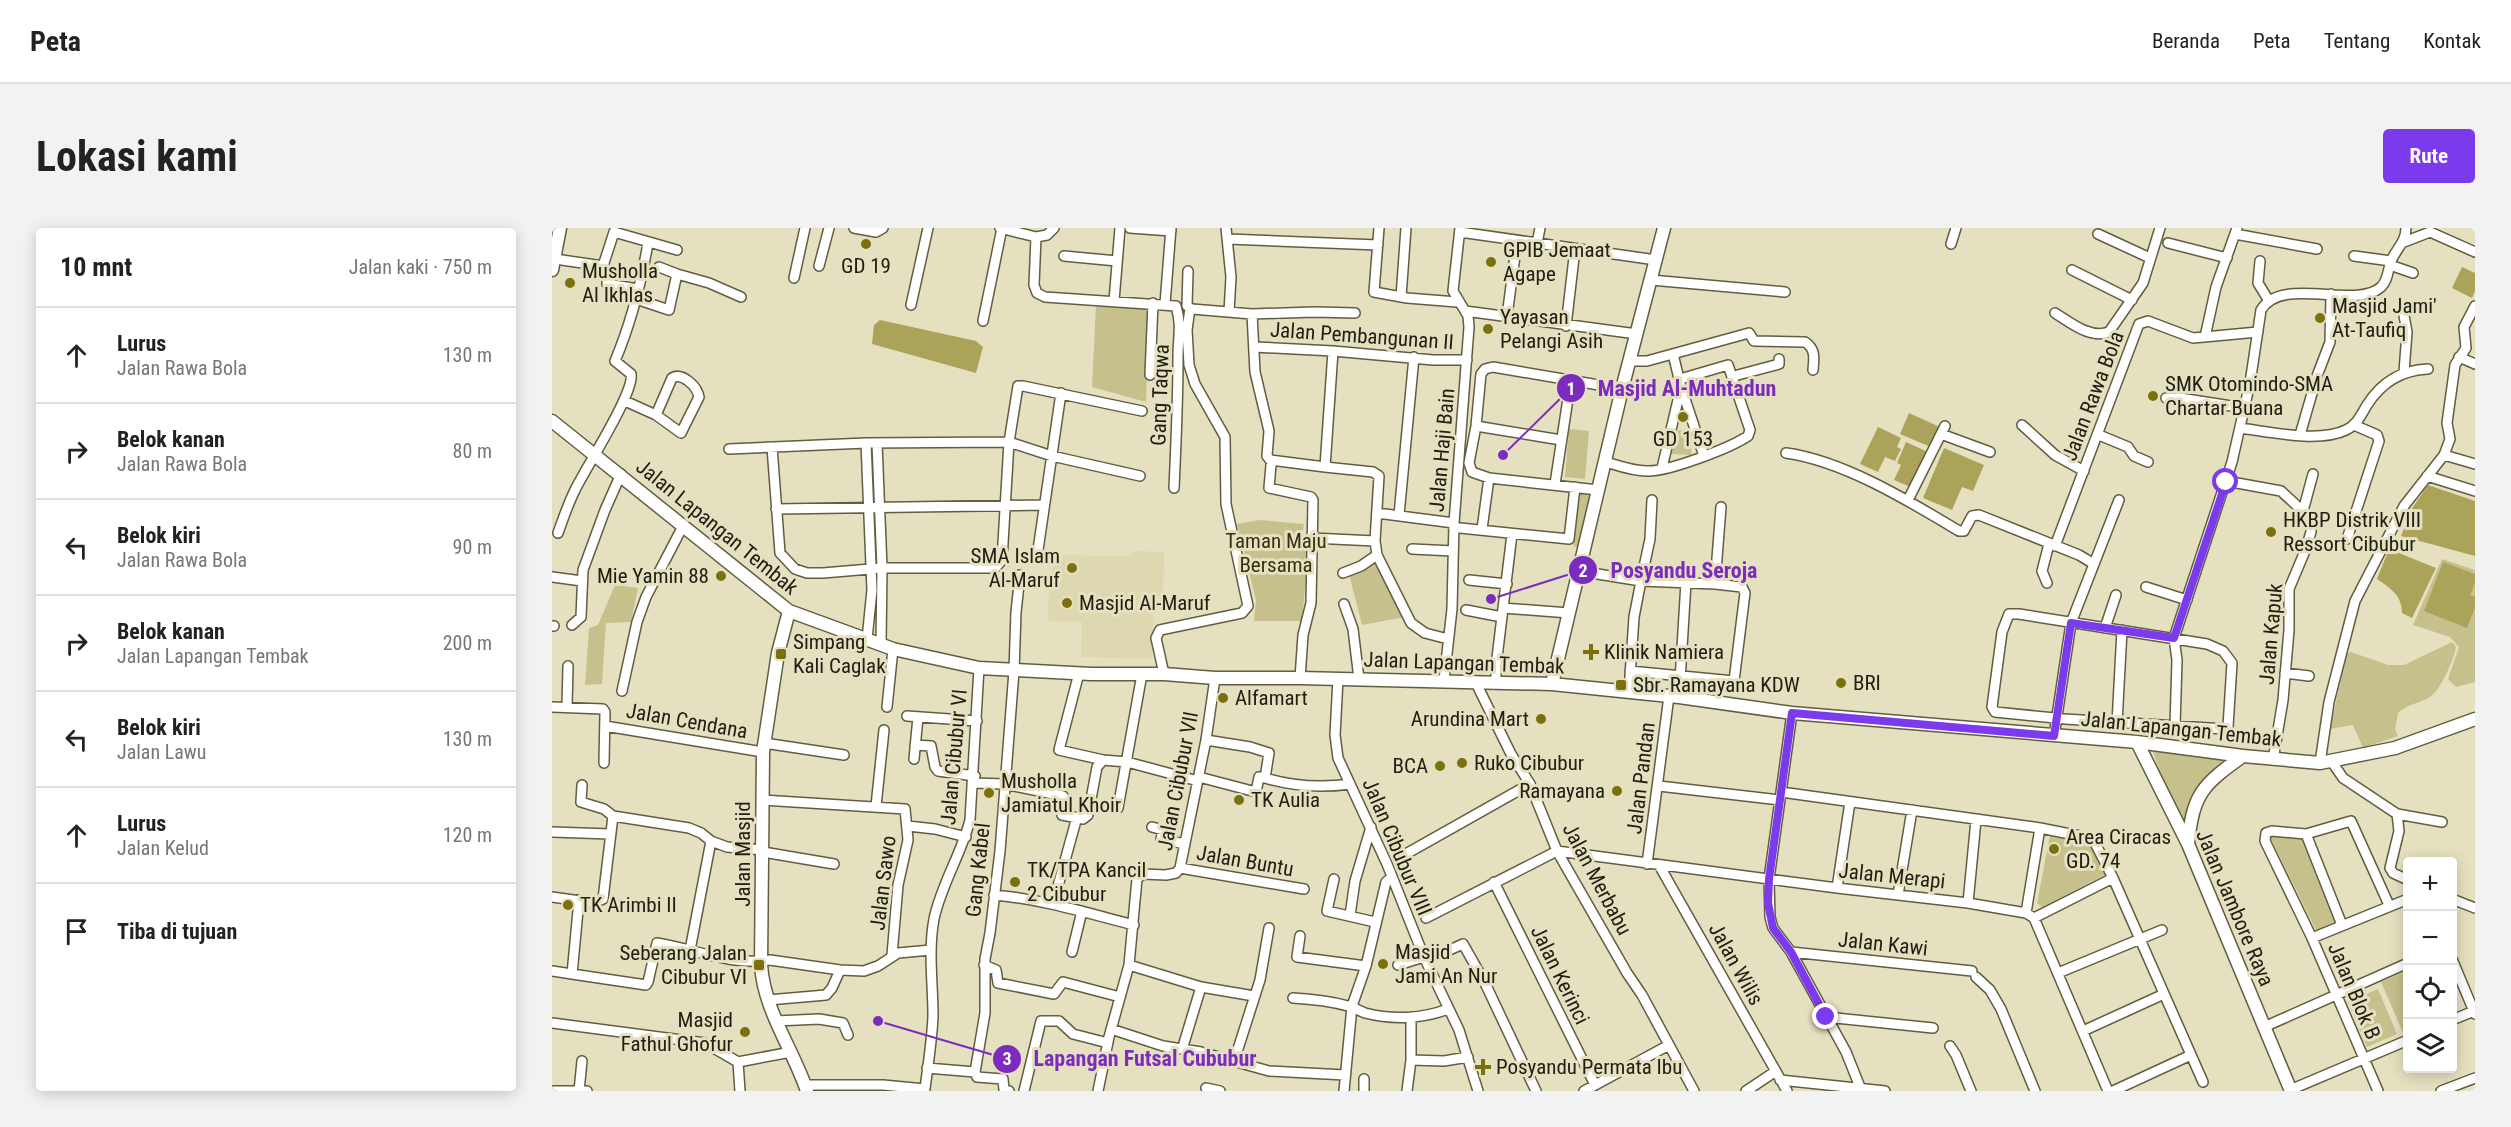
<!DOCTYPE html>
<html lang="id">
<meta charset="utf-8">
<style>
body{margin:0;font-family:"Roboto Condensed",sans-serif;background:#f2f2f2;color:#222}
.controls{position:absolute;right:18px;bottom:18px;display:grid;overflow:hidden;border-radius:6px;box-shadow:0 3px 15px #0003}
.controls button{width:54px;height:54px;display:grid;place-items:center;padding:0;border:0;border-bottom:2px solid #e0e0e0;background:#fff;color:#222;font:30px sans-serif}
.stop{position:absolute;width:18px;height:18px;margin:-14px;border:4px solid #7c3aed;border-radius:50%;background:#fff}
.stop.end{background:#7c3aed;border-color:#fff;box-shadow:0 2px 6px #0008}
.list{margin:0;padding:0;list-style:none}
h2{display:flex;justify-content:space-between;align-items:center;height:78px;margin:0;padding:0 24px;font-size:26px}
h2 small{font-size:20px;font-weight:400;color:#767676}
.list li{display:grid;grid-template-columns:39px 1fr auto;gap:18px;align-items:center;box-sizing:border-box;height:96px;padding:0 24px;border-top:2px solid #e0e0e0}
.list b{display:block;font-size:22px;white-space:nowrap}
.list p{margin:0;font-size:20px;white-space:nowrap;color:#767676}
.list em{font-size:20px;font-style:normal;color:#767676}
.icon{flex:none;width:33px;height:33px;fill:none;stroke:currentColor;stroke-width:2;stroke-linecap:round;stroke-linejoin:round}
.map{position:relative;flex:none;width:1923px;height:863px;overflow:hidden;border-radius:6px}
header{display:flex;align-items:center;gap:36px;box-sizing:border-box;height:84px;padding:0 30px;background:#fff;border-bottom:2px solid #e0e0e0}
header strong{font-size:28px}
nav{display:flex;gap:33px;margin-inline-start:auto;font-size:21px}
.intro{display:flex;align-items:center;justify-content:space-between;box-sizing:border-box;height:144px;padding:0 36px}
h1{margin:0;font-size:42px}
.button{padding:15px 27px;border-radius:6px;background:#7c3aed;color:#fff;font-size:21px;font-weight:700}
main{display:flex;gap:36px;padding:0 36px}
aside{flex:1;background:#fff;border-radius:6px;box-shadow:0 3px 15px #0003}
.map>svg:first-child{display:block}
</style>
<header>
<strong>Peta</strong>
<nav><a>Beranda</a><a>Peta</a><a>Tentang</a><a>Kontak</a></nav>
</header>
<div class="intro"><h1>Lokasi kami</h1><a class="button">Rute</a></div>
<main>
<aside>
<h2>10 mnt<small>Jalan kaki · 750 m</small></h2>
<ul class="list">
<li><svg class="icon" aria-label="ahead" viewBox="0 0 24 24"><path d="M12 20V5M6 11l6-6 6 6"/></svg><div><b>Lurus</b><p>Jalan Rawa Bola</p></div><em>130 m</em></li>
<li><svg class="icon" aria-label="right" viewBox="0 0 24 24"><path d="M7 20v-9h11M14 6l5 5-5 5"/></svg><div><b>Belok kanan</b><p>Jalan Rawa Bola</p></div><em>80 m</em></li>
<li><svg class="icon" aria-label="left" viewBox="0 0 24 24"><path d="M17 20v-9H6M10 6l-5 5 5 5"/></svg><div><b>Belok kiri</b><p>Jalan Rawa Bola</p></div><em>90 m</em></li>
<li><svg class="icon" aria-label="right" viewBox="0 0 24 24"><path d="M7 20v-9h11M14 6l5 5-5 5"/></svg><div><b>Belok kanan</b><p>Jalan Lapangan Tembak</p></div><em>200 m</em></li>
<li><svg class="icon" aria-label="left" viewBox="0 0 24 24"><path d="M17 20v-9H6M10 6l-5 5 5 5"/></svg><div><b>Belok kiri</b><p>Jalan Lawu</p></div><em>130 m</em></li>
<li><svg class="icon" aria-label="ahead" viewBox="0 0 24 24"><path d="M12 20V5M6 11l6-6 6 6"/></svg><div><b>Lurus</b><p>Jalan Kelud</p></div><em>120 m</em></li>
<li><svg class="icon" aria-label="arrive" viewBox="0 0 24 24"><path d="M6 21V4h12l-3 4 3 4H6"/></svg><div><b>Tiba di tujuan</b></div></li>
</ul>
</aside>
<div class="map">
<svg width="1923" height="863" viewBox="0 0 1923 863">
<rect width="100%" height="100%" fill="#e5e1c0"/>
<path fill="#ddd8af" d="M580,323L612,324L611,368L602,369L600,431L529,429L530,394L496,393L497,353H500L501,327L579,328Z"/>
<path fill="#c6c08d" d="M544,77L597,81L594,174L540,159Z
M1017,201L1037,203L1033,251L1013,249Z
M1119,202L1140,203L1139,227L1118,226Z
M1033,262L1043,264L1029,321L1022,318L1018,312L1025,270Z
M708,292L752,296L750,308L754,310V348L750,393H702L704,372L685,296Z
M1890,331L1923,342V454L1904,459L1896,451L1907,419L1898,409L1861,397Z
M826,332L853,389L810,397L797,346Z
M63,357L86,360L79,394L54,395L50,456L33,457L37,400L46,397Z
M1900,414L1904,419C1903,429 1888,463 1879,468C1868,476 1859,474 1846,485L1843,501L1846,508L1811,520L1801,497L1778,501L1795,426L1799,424L1836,437H1852Z
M1600,521L1678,527L1647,557L1635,591L1625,593Z
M1725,603L1753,611L1785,694L1765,704L1718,609Z
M1498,607L1521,610L1539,618L1554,646L1490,679L1485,675Z
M1855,743V806L1852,807L1829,754Z
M1826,761L1845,806L1815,819L1796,774Z"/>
<path fill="#aca35b" d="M1910,39L1923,45V63L1920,70L1900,60Z
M328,92L424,113L431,119L424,145L320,116L322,97Z
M1357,185L1390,200L1381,220L1348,206Z
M1326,199L1349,210L1345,219L1349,221L1343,233L1333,229L1326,244L1308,236Z
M1354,214L1376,224L1361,260L1342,252L1349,237L1345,235Z
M1392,220L1432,237L1421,263L1410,259L1400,282L1371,270Z
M1876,257L1923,273V328L1849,308L1861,279Z
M1837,321L1884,340L1860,390L1850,385C1850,367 1838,360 1825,351Z
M1891,334L1923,346V355L1918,367L1923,369V380L1915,400L1872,383Z"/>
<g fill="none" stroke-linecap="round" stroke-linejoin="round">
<defs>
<path id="street" d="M302,0L324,4L331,0
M448,0L484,9L482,57L485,65L493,69L624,78C630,99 626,108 626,129C626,173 624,217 622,260
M578,0L619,3
M674,0L679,49L677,84
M827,0L822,64L855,70L905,74
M908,4L1104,32
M1546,6L1598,30
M1683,6L1765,21
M484,9L495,7L502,0
M676,11L826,17
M1852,14L1878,4L1923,24
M985,15L988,0
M1616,15L1675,30
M1399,16L1404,0
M512,28L565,33
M1802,28L1839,33
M3,31L51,38L56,43L55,56L86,61
M1708,33L1706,55L1717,73
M1838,37L1861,45
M51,38L62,4L125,22
M267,38L277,0
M107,39L125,46
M1520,42L1580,72
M636,43L635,78L640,81L700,86L762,84L803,85
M242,50L253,0
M1099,52L1233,64
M849,69L854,0
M84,71L117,82L125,46L157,55L189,69
M562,73L568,0
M613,76L619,0
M359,77L376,0
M1851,82L1855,104L1852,144
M913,83L1085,106
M1503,85C1519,95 1538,111 1557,104L1591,55L1608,0
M700,86L703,144L717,203L715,228L718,232L773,239
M955,88L965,13
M431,93L450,0
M1014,98L1023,21
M1653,109L1664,59L1685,0
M703,119L781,123L881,132H915
M781,123L773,239L821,244L827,248L823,313L825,327L859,395L873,405L896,411
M1907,129L1923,136
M1078,131L1081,133H1095L1197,105L1202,113L1253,114C1264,121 1262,131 1261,142
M598,147L601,75
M1182,148L1227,136V131
M1129,159L1152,228
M1614,170H1628L1692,180
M73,173L104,187L129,205L147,169C145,158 130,144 120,150L104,187
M1470,197L1503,227L1532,243
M924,198L1009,212
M1688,200C1718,204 1767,215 1794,202C1805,197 1809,187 1815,177C1829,155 1849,142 1876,141
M1389,206L1438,224
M1547,207L1576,219L1582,228L1596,234
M1748,207L1765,148L1778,114L1779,66
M314,215L320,362L315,411
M325,215L330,340L329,416
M220,219L228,325L243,341L255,345H271L330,340H439L444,339L450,332L457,214L466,158H471L590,183
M177,221L314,215L457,214L500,228L588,248
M1234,225C1292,233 1357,273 1407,303H1412L1420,288L1427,287L1527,327L1542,336
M1892,227L1923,236
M1054,234C1067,238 1081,243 1095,243C1116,244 1178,220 1196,208L1198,202L1176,137L1128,151
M719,237L717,260L759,269L761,272L759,375L751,407L748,450
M1110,240L1129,159L1121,126
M1875,248L1923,263
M1674,253L1729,263L1755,287L1759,295V304L1753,323L1737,361V402L1731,472L1721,532
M1003,256L1019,151
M1046,262L937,250L920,244L917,235L924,198L929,146L933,141L941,139L1070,161
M1356,272L1393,198
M224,281L491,277
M1751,283L1761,246
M825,285L902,295
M847,287L862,129
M908,300L1017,311L1023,259
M930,301L937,250
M6,305C11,291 16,276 23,262C33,241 83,164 79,146L63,133C79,95 89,56 96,15
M760,310L823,313
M1795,311L1827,213L1825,207L1802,197
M1503,318L1587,96L1596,93L1641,110L1706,104
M860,321L901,323
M486,322L509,165
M1027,343L1089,353L1098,311L1100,272
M791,345L809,338L825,327
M0,349L30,353
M917,352L955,356
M1495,355L1490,343L1497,316
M1594,359L1635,372
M792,376L801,401L807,451
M951,380L1017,385
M914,382L950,389
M1457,386H1467L1655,416L1671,423L1680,435L1676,499L1673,501L1513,491L1443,484L1440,479L1450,404Z
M20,397L29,389L31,342L53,282L69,246
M0,398H2
M1553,400L1564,367
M1078,443L1182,453L1193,365L1190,359L1163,356
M527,445L507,522L551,532
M1733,445L1757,448
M612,446L604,410L608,402L690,385L696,378L674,276L673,209L643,156L637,137L635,102L638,80
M786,451L783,507L786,530L835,636L872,729L907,802L926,863
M892,452L900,381L902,295L917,99L916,88L901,63L908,0
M923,453L959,526L978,556L1005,623L1075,745L1090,767L1142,863
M944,453V438L960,306
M70,463L85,394L94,369L131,298
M1077,463L1082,389L1089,353L1163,356L1169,279
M1127,469L1134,354
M0,479L51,481L53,484L52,535
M15,479L16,438
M335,479L341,421
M1240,485L1217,651L1218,689L1221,700L1239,724L1294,824L1308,859
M355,488L425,493
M1565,495L1570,402
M53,498L211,524
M1623,498L1625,432L1622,410L1680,234L1698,155L1709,82C1729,47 1804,82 1829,59C1836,53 1836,41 1839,33C1844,21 1854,14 1854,0
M1502,508L1519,395L1567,272
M654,512L698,519L717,525L713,550
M212,515L292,527
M363,517L379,518L383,539L386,543L423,548
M362,531L366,489
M1780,534L1791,550L1845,586L1847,603L1838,640L1841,645L1856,652
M1768,535L1777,474L1803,373L1852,278L1892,227L1898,211L1895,195L1903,137L1914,120L1912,99L1923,78
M647,549L704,564L707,549L713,550
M713,550C740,558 770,560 798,556
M422,555L452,556L511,568L513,571L510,587L531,591L536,587L545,539L551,532L575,534L646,553
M30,557L29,574L52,581L61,588
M1107,558L1228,572
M1229,564L1488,600L1533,609L1543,615L1561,650L1651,854
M210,572L353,581L356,612L346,657L340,727
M324,578L332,502
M566,580L590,446
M1845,586L1890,594
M61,588L137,600L149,605L159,613L175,619L211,622
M356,598L383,601L414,609
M600,599L611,602L609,611L633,616
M0,604L58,606
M1754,606L1790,697
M211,624L282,636
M845,631L978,556
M1095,636L1117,468
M1107,637L1235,863
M628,640L752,661
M782,651L775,683L823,694
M942,654L1043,857
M1285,660L1298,574
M442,667C490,671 535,685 582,697
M1346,667L1360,582
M0,669L42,675L51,671L61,588
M1900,671L1923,680
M1416,675L1424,592
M501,676L525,589
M1474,685L1488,600
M798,687L803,653L819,599
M874,690L1005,623L1285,660L1416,675L1474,685L1482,690L1556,863
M1482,690L1561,650
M748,708L745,729L814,738
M1760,710L1856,671
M138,722L159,613
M895,723L911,716L932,753L984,863
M520,724L530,683
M1239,724L1420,743
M1900,731L1923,786
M432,737L444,742L446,755L502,766L511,754L568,769
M577,737L649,759L702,768
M846,737L872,729
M0,743L20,746L27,672
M1506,745L1610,702
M20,746L94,757L96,754L105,715C142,721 180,738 218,732L288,742L312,743L326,738L346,725L379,722
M1424,749L1438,762L1449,781L1483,863
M741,770C759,771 778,773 796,778C802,779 807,783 813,785C840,792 870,791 896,781
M216,772L274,767L280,760L288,742
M1274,789L1381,800
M1900,792L1922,783
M224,793L267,791L291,795L296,807
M0,795L153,815L186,834L239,824
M1712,799L1856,735
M559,801L611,818L649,824L717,843L793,847
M1531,803L1612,766
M632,815L649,759
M1398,818L1404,827L1419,863
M685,824L708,752L717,700
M859,832L892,833L916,829
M186,834L188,863
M375,840L423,844
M423,844L433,785V731L438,705L448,623L462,443L464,384L468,347
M423,844L425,849L451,851L452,862L457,863
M1228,852L1333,863
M253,857H331L373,861C376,837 380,812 381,788C381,756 376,723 382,691C389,657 409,627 418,592L427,440
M654,860L668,863
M1738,862L1856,812
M0,863H35
M27,863L30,833
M472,863L489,793H507L521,806L556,815
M546,863L557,809L577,737L585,651L591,646L614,647L624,645L628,640L654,512L663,450
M792,863L800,778L814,738L834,654L840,649
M812,863V851
M855,863L859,832V789
M1032,863L1117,817
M1194,863L1224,843
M1561,863L1639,827
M1826,863L1760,710L1713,613L1714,605L1720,603L1754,606L1799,593L1837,677
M1889,863L1923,850"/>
<path id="secondary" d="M0,42L8,0
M0,193L237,383L341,421L427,440L539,446H612L663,450H748L1000,456L1127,469L1240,485L1585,514L1691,528L1768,535L1843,520L1923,491
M237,383L226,425L211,524L209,737C212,783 241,821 255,863
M1000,456L1070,161L1112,0
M1585,514L1636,616L1739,863
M1636,616C1641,566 1650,557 1691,528"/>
</defs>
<use href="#street" stroke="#615d40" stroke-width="12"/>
<use href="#secondary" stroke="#615d40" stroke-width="15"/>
<use href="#street" stroke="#fff" stroke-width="9"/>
<use href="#secondary" stroke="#fff" stroke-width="12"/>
</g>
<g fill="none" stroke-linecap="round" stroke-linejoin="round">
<path stroke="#7c3aed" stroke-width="8" d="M1274,789L1239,724L1221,700L1216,675L1217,651L1240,485L1502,508L1519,395L1622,410L1674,254"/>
</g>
<g fill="#7b700e" stroke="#e5e1c0" stroke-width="2">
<circle cx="314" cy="16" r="6"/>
<circle cx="939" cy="34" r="6"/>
<circle cx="18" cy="55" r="6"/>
<circle cx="1768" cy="90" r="6"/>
<circle cx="936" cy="101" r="6"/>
<circle cx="1601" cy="168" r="6"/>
<circle cx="1131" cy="189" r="6"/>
<circle cx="1719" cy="304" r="6"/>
<circle cx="520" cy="340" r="6"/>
<circle cx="169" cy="348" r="6"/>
<circle cx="515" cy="375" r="6"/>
<path d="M1036 415h6v6h6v6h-6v6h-6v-6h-6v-6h6z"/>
<rect x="223" y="420" width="12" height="12" rx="3"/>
<circle cx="1289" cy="455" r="6"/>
<rect x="1063" y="451" width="12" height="12" rx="3"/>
<circle cx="671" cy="470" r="6"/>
<circle cx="989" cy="491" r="6"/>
<circle cx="910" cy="535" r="6"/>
<circle cx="888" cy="538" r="6"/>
<circle cx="1065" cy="563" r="6"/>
<circle cx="437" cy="565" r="6"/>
<circle cx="687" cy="572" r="6"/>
<circle cx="1502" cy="621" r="6"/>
<circle cx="463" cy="654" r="6"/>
<circle cx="16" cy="677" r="6"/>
<circle cx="831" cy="736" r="6"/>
<rect x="201" y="731" width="12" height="12" rx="3"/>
<circle cx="193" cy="804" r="6"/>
<path d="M928 830h6v6h6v6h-6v6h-6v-6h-6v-6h6z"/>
</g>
<g text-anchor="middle" stroke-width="6" stroke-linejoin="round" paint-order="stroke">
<g font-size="21" fill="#222014" stroke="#e5e1c0" text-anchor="start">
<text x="951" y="29">GPIB Jemaat<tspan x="951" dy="24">Agape</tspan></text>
<text x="314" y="45" text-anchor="middle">GD 19</text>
<text x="30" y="50">Musholla<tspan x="30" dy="24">Al Ikhlas</tspan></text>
<text x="1780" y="85">Masjid Jami'<tspan x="1780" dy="24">At-Taufiq</tspan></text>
<text x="948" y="96">Yayasan<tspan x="948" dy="24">Pelangi Asih</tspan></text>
<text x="1613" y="163">SMK Otomindo-SMA<tspan x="1613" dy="24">Chartar Buana</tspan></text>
<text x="1131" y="218" text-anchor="middle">GD 153</text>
<text x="1731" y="299">HKBP Distrik VIII<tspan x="1731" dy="24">Ressort Cibubur</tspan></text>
<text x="508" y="335" text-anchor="end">SMA Islam<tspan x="508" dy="24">Al-Maruf</tspan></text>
<text x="157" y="355" text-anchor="end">Mie Yamin 88</text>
<text x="527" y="382">Masjid Al-Maruf</text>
<text x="241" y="421">Simpang<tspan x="241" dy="24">Kali Caglak</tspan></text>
<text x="1052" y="431">Klinik Namiera</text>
<text x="1301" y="462">BRI</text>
<text x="1081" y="464">Sbr. Ramayana KDW</text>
<text x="683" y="477">Alfamart</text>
<text x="977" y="498" text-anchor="end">Arundina Mart</text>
<text x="922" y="542">Ruko Cibubur</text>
<text x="876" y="545" text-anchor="end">BCA</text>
<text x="449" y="560">Musholla<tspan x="449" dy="24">Jamiatul Khoir</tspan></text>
<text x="1053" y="570" text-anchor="end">Ramayana</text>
<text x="699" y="579">TK Aulia</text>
<text x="1514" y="616">Area Ciracas<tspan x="1514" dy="24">GD. 74</tspan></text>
<text x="475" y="649">TK/TPA Kancil<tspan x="475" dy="24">2 Cibubur</tspan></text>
<text x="28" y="684">TK Arimbi II</text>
<text x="843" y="731">Masjid<tspan x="843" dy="24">Jami An Nur</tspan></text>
<text x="195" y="732" text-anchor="end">Seberang Jalan<tspan x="195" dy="24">Cibubur VI</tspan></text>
<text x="181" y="799" text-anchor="end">Masjid<tspan x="181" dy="24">Fathul Ghofur</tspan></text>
<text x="944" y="846">Posyandu Permata Ibu</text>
</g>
<g font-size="21" fill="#222014" stroke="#e5e1c0">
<text transform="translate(810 108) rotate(4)" y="7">Jalan Pembangunan II</text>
<text transform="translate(608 167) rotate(-88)" y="7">Gang Taqwa</text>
<text transform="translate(1541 168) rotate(-69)" y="7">Jalan Rawa Bola</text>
<text transform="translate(890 222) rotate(-85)" y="7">Jalan Haji Bain</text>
<text transform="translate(165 299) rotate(39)" y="7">Jalan Lapangan Tembak</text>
<text transform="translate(1719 406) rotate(-85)" y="7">Jalan Kapuk</text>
<text transform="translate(912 435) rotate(2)" y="7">Jalan Lapangan Tembak</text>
<text transform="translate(135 493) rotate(10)" y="7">Jalan Cendana</text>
<text transform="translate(1629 501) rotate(6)" y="7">Jalan Lapangan Tembak</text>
<text transform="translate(402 529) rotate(-85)" y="7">Jalan Cibubur VI</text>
<text transform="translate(1089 550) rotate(-83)" y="7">Jalan Pandan</text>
<text transform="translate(626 553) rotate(-79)" y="7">Jalan Cibubur VII</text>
<text transform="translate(845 619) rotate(67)" y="7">Jalan Cibubur VIII</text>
<text transform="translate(191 626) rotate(-90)" y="7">Jalan Masjid</text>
<text transform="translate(693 633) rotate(10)" y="7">Jalan Buntu</text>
<text transform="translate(426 642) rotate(-84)" y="7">Gang Kabel</text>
<text transform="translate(1340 648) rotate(6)" y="7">Jalan Merapi</text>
<text transform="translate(1045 651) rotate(62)" y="7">Jalan Merbabu</text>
<text transform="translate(331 655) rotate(-83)" y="7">Jalan Sawo</text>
<text transform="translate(1683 680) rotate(67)" y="7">Jalan Jambore Raya</text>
<text transform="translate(1331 716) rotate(6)" y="7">Jalan Kawi</text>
<text transform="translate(1184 736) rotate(61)" y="7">Jalan Wilis</text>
<text transform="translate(1008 747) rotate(64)" y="7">Jalan Kerinci</text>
<text transform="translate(1802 763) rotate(67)" y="7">Jalan Blok B</text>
</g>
<g font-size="21" fill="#353110" stroke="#e5e1c0">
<text x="724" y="320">Taman Maju<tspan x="724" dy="24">Bersama</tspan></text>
</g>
</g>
<path fill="none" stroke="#7b2cbf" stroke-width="2" d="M951 227L1019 160M939 371L1031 342M326 793L455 831"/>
<g fill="#7b2cbf" stroke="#e5e1c0" stroke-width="2">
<circle cx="951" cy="227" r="6"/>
<circle cx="939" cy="371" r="6"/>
<circle cx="326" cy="793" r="6"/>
<circle cx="1019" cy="160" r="15"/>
<circle cx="1031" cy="342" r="15"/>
<circle cx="455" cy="831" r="15"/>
</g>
<g font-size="18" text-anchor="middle" font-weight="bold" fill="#fff">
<text x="1019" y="167">1</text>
<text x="1031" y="349">2</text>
<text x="455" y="837">3</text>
</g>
<g font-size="22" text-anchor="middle" font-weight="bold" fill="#7b2cbf" stroke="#e5e1c0" stroke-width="6" stroke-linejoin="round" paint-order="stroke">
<text x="1135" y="168">Masjid Al-Muhtadun</text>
<text x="1132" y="350">Posyandu Seroja</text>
<text x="593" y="838">Lapangan Futsal Cububur</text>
</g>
</svg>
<div class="controls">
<button>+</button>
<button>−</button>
<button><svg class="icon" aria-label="locate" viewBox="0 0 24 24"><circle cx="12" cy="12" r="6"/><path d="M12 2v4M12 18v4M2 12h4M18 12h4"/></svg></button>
<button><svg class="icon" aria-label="layers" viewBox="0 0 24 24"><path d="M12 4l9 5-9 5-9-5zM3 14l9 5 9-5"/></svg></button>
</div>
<div class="stop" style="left:1674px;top:254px"></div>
<div class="stop end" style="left:1274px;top:789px"></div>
</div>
</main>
